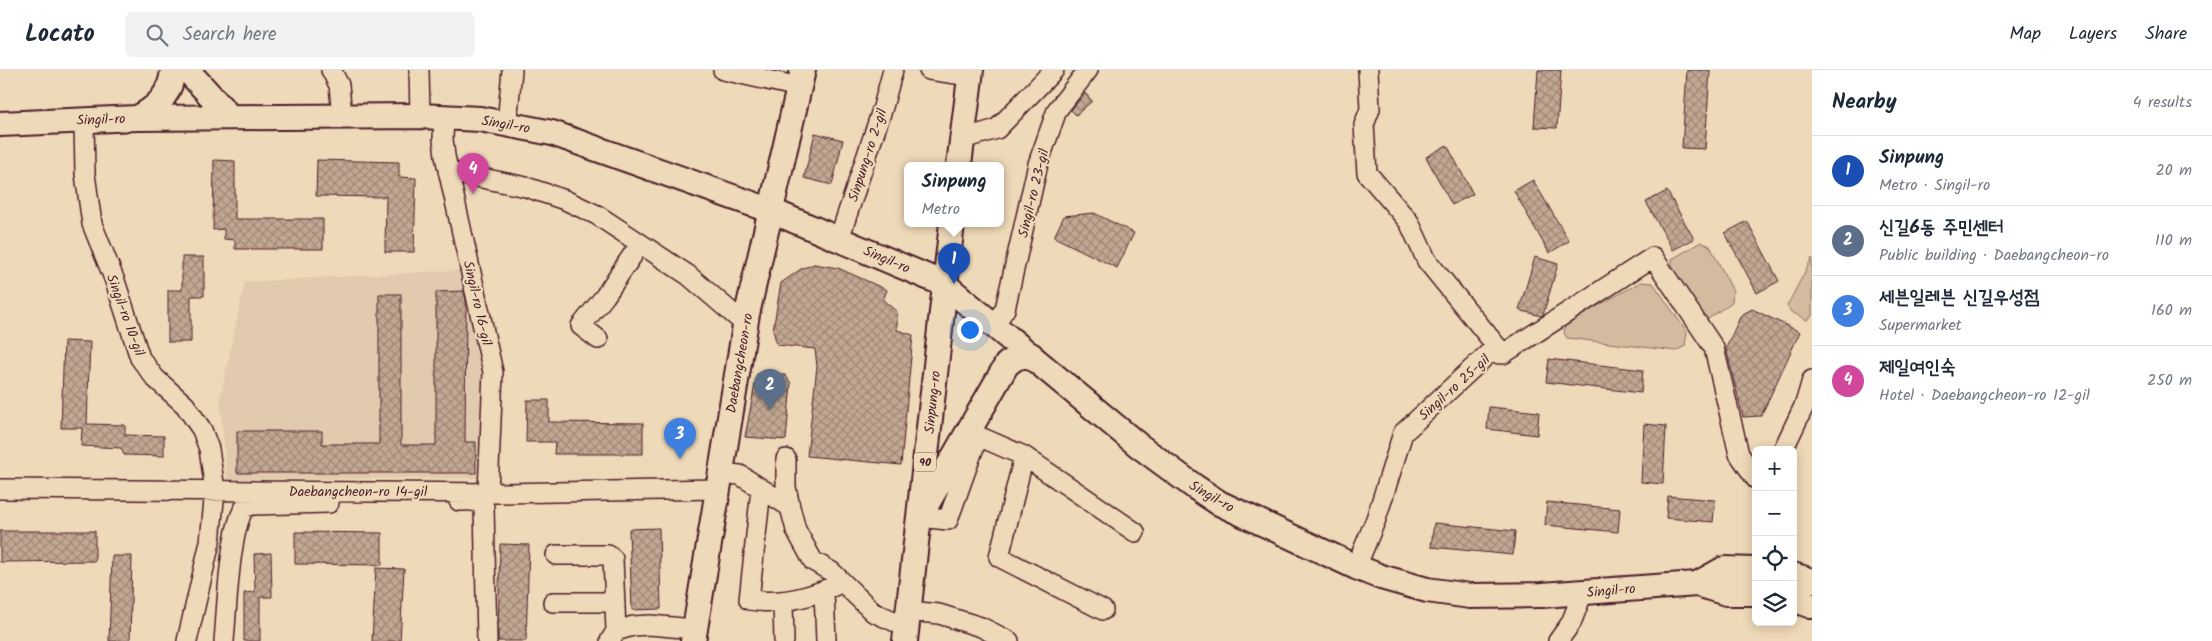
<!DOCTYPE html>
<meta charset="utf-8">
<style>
body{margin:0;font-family:Kalam,"Poor Story",sans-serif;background:#f2f2f3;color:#1f2937}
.controls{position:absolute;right:15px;bottom:15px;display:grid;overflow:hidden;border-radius:8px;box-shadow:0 2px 12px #0003}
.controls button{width:45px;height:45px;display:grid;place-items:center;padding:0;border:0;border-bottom:1px solid #e0e1e3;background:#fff;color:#1f2937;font:25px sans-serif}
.you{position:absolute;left:969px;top:259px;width:18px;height:18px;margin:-12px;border:4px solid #fff;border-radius:50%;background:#1a73e8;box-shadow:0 0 0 8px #1a73e833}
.badge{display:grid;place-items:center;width:32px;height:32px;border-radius:50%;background:#d1495b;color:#fff;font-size:16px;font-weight:700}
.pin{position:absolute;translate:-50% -41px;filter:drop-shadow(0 1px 2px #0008)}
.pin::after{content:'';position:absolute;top:26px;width:18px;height:15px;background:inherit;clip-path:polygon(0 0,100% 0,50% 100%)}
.popup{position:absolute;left:904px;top:92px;width:100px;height:65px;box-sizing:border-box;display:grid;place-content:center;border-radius:8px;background:#fff;filter:drop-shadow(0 1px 4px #0005);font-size:16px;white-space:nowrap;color:#747a83}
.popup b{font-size:19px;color:#1f2937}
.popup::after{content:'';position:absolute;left:50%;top:100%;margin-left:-10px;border:10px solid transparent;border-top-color:#fff}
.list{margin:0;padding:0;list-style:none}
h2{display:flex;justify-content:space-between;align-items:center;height:65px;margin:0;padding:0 20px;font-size:21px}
h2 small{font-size:16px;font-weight:400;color:#747a83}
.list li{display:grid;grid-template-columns:32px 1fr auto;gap:15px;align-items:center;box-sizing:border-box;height:70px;padding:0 20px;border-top:1px solid #e0e1e3}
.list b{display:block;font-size:19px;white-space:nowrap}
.list p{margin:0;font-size:16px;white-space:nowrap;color:#747a83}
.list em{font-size:16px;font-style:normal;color:#747a83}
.icon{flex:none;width:28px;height:28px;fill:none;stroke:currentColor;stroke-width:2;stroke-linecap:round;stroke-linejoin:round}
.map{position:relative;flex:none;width:1812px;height:571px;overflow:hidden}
header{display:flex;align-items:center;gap:30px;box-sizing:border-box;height:70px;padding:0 25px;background:#fff;border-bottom:1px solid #e0e1e3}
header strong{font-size:24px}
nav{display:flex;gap:28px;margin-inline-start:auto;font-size:18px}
.search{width:350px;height:45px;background:#f2f2f3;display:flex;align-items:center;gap:12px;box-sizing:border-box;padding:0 18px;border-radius:8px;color:#747a83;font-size:19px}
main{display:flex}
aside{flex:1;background:#fff}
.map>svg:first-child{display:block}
</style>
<header>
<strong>Locato</strong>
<div class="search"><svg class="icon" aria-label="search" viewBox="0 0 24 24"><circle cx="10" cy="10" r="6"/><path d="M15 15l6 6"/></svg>Search here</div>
<nav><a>Map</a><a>Layers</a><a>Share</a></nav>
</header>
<main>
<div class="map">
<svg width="1812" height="571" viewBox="0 0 1812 571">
<defs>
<pattern id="building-cross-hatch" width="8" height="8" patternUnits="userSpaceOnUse" patternTransform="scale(1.25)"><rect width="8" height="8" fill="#c2a893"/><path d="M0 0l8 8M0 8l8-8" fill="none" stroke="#a08878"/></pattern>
</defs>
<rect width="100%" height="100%" fill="#eed9b8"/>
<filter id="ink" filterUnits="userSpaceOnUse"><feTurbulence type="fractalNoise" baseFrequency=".02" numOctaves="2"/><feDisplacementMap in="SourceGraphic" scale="10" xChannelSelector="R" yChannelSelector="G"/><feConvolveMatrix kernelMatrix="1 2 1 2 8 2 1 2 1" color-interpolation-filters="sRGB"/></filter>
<g filter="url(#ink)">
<path fill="#e1caad" d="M461,200L468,221L483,310V408L227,409L220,329L245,212Z"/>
<path fill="#d3bba0" stroke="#8e6d66" d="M1701,172L1710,176L1733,221L1732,232L1708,249L1700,246L1672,199V189Z
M1812,188V246L1807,250L1791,242L1787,236Z
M1641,212L1653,213L1687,262L1685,276L1676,281L1567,268L1564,263L1565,254Z"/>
<path fill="url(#building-cross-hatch)" stroke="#4a1f2b" d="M1538,0H1561L1557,58L1534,57Z
M1687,0H1710L1705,79L1682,78Z
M1085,23L1092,31L1076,45L1071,40Z
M815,63L843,70L832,115L804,108Z
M1447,75L1473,124L1452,135L1426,87Z
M214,90L235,91V149H323V179H235V170L224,169V159L213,160Z
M317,90L399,92V107L416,108L414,182H385L386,127L316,126Z
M1533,110L1569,171L1549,183L1514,121Z
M1667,121L1694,169L1673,180L1646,132Z
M1094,143L1134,163L1117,198L1054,167L1064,146Z
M1747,151L1779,211L1757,223L1725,163Z
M182,187H204V226H191V272H168V220H182Z
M1535,187L1558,194L1543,245L1541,246L1519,240Z
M814,194L838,198L887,220L883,230L897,242V260L913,265L901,395L807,386L817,296L815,279L777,275L773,260L781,213L801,199Z
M464,221L466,230L465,372H476V403H237V361H322V374H379V224H401V375H436V222Z
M1752,239L1800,262L1761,346L1743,347L1726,278L1741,245Z
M64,271L90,272L87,354L125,355V365L164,366V386L124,385L121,378L81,376L82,358H61Z
M1549,289L1643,300L1641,323L1546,312Z
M757,304L785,305L791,313L786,370L745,367Z
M527,330H549V352L643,353V384H554L555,372H526Z
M1489,337L1539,342L1537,365L1487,359Z
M1644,354L1666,356L1663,414L1641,412Z
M1668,426L1715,430L1713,452L1666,448Z
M1547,432L1620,439L1618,462L1545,455Z
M1434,453L1515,461L1513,485L1431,477Z
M659,458L661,539L632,540L629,459Z
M0,461H95V491L0,492Z
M295,462L382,463V495L295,494Z
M500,474L529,475L526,571H498Z
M271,483L272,527H260V571H244V523L255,522L254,484Z
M112,486H132L130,571H109Z
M376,498L404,499L400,571H372Z"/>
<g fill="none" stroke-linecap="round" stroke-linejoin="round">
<defs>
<path id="minor" d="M331,0L339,15L342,46
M419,0L420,46
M723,0L799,17
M929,0L970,6
M1368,0L1370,39L1364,55L1367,103L1409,152L1427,191L1503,284
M444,47L443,69L445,86L493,302L488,422
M84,50L85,104L92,154L115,211L140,288L155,308L185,335L202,360L209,379L215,420L210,472L187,571
M507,54L512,0
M962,69L997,59L1054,0
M448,101L526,117L565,130L597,145L688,205L745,254
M839,169L883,37L893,0
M995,254L1005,239L1038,94L1057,40L1088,0
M598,269L581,256L605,226L640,174
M1783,380L1805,334L1812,310
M786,389V417L790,437
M719,403L740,405L790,437L796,460L813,491L832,502L873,542L907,557
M0,419L501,423L717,419
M761,419L749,530C781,535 813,527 842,512
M459,431C469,431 477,429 484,437L487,571
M919,447L948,450L978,366L1024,386
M556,485H608L613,489L616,561
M1356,497L1376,449L1403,363L1489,283L1503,284L1653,187L1714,278L1739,384L1756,409
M824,522L826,571
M553,532H615
M783,532L784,571
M1103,540L999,487L1024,386L1135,462
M909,541L939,544L981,557L1009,571
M224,571C227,539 229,461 245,437L253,435L329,433
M610,571L616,561L633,556L650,555L694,559
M1558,571L1571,553L1583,522"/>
<path id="major" d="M187,0L230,47
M137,48C157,38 171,24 173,0
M0,54L137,48L420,46L480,49L552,63L772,141L944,214L1138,375L1195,417L1219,433L1356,497L1381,507L1427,520L1470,526L1542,525L1697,514L1726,523H1756
M959,95L971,0
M924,439L1007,294L1017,287L1031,285
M1793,505L1812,511
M1697,514L1724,499L1756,500
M1793,529L1812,536
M693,571L747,244L803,0
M905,571L952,153"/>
</defs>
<use href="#minor" stroke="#4a1f2b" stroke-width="22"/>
<use href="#major" stroke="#4a1f2b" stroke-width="28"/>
<use href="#minor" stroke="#eed9b8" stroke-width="19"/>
<use href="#major" stroke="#eed9b8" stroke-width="24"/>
</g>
</g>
<g text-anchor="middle" stroke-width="4.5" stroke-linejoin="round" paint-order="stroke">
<rect fill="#eed9b8" stroke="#7b5755" stroke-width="1" x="914" y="382.5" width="22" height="19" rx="4"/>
<g font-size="12" font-weight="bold" fill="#4a1f2b">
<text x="925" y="396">90</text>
</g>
<g font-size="14" fill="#4a1f2b" stroke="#eed9b8">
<text transform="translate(101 49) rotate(-2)" y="5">Singil-ro</text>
<text transform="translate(506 54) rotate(10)" y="5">Singil-ro</text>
<text transform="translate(867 85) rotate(-72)" y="5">Sinpung-ro 2-gil</text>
<text transform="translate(1033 123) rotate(-76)" y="5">Singil-ro 23-gil</text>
<text transform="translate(887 189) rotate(23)" y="5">Singil-ro</text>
<text transform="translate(478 233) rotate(77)" y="5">Singil-ro 16-gil</text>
<text transform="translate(126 245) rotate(70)" y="5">Singil-ro 10-gil</text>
<text transform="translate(739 293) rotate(-80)" y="5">Daebangcheon-ro</text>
<text transform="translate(1454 317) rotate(-42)" y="5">Singil-ro 25-gil</text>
<text transform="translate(932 332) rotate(-84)" y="5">Sinpung-ro</text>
<text x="358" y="426">Daebangcheon-ro 14-gil</text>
<text transform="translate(1212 426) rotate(30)" y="5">Singil-ro</text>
<text transform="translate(1611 520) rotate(-5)" y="5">Singil-ro</text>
</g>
</g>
</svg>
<div class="controls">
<button>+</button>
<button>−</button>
<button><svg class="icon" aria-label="locate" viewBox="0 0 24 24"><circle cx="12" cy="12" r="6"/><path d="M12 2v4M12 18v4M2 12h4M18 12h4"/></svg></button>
<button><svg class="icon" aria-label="layers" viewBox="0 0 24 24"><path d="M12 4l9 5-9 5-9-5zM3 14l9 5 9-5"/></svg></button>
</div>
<div class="you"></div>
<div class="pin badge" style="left:954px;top:214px;background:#1a4fb4">1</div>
<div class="popup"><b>Sinpung</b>Metro</div>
<div class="pin badge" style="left:770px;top:340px;background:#5c6f8a">2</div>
<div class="pin badge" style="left:680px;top:389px;background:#3f7fe0">3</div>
<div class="pin badge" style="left:473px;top:124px;background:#d1479c">4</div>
</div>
<aside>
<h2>Nearby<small>4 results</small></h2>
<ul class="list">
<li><span class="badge" style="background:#1a4fb4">1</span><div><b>Sinpung</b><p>Metro · Singil-ro</p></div><em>20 m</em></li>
<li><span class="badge" style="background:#5c6f8a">2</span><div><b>신길6동 주민센터</b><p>Public building · Daebangcheon-ro</p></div><em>110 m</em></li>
<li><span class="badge" style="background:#3f7fe0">3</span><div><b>세븐일레븐 신길우성점</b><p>Supermarket</p></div><em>160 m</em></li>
<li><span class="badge" style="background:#d1479c">4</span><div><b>제일여인숙</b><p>Hotel · Daebangcheon-ro 12-gil</p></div><em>250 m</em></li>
</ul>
</aside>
</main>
